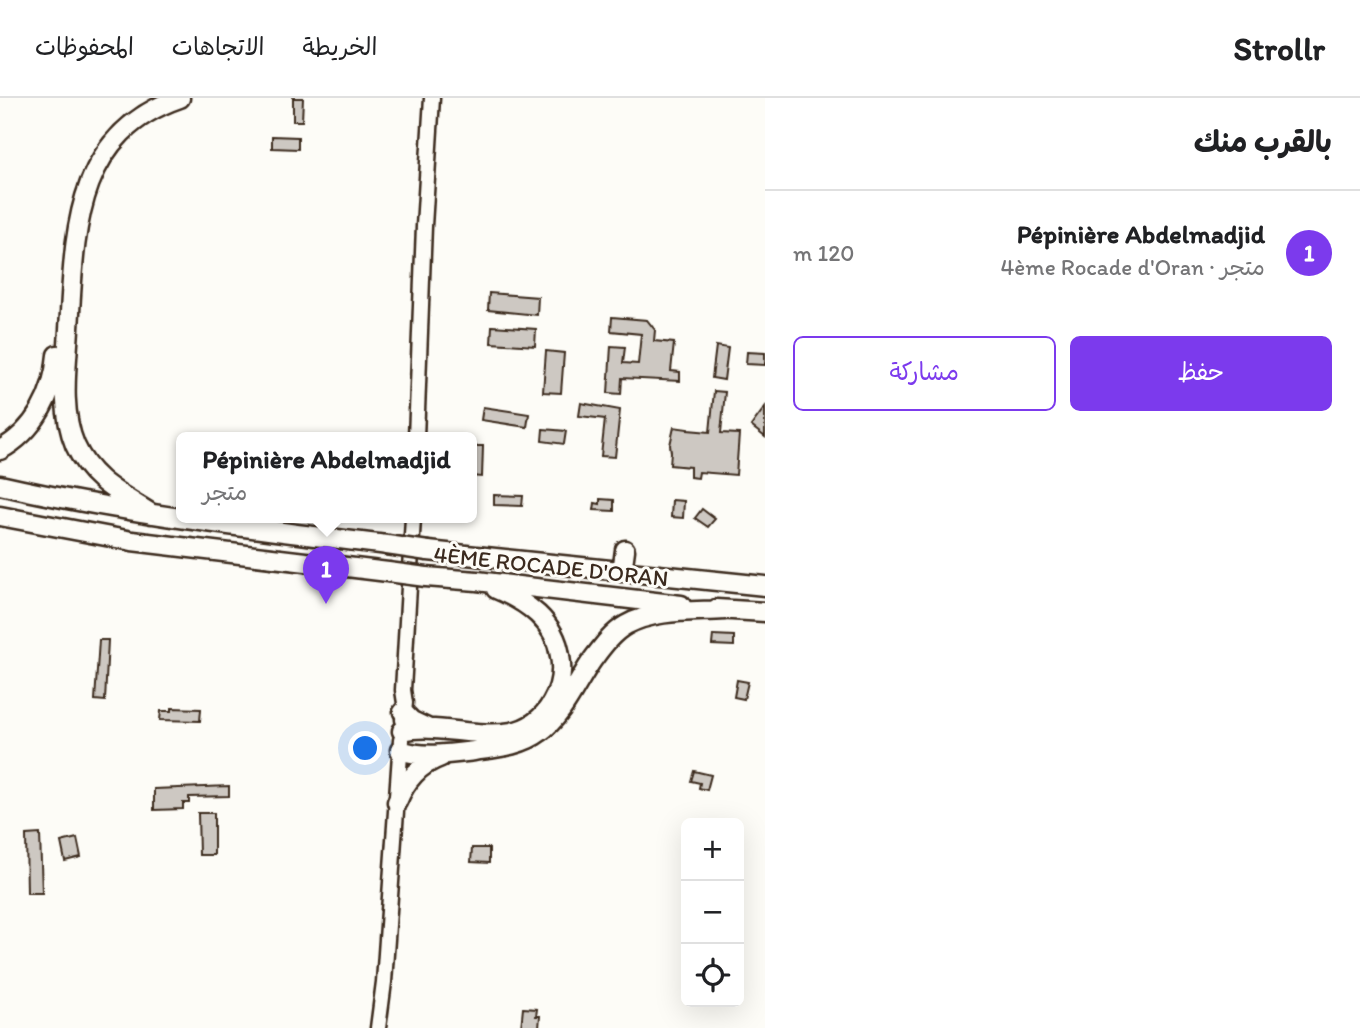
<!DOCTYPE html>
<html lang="ar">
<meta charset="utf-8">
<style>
body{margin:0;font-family:Itim,"Playpen Sans Arabic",sans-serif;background:#f2f2f2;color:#202124;direction:rtl}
.controls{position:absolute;right:21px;bottom:21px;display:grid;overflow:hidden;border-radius:10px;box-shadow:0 7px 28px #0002}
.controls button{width:63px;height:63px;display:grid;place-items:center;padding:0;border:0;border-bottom:2px solid #e0e0e0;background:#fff;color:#202124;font:35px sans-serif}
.you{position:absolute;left:366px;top:651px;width:24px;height:24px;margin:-18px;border:5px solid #fff;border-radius:50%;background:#1a73e8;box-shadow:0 0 0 10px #1a73e833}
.badge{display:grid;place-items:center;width:46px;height:46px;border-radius:50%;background:#7c3aed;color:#fff;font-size:23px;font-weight:700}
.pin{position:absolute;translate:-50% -58px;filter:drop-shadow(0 2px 4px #0008)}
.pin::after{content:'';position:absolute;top:37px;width:24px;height:21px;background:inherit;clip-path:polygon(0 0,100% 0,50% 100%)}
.popup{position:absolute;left:176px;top:334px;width:301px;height:91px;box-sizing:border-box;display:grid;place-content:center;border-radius:10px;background:#fff;filter:drop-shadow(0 2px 5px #0005);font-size:23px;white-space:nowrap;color:#757577}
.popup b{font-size:26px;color:#202124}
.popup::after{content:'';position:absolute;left:50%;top:100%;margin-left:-14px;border:14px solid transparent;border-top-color:#fff}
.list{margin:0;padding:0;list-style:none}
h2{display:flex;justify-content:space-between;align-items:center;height:91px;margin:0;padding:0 28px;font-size:30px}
h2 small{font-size:23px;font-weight:400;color:#757577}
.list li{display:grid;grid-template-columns:46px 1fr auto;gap:21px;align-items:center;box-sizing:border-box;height:126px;padding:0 28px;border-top:2px solid #e0e0e0}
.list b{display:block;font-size:26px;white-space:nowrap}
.list p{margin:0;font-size:23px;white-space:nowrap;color:#757577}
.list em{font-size:23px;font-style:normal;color:#757577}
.actions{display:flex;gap:14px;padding:21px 28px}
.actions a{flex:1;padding:16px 0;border:2px solid #7c3aed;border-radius:10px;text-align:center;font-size:24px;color:#7c3aed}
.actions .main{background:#7c3aed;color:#fff}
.icon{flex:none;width:38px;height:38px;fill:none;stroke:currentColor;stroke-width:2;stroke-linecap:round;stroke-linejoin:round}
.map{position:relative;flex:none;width:765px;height:930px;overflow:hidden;direction:ltr}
header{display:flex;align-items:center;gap:42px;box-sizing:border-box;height:98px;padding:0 35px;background:#fff;border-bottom:2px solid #e0e0e0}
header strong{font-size:33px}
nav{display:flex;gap:38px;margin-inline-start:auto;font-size:24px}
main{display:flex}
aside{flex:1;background:#fff}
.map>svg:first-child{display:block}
</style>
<header>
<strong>Strollr</strong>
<nav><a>الخريطة</a><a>الاتجاهات</a><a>المحفوظات</a></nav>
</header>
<main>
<aside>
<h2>بالقرب منك<small></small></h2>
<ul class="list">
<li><span class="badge">1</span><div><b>Pépinière Abdelmadjid</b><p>متجر · 4ème Rocade d'Oran</p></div><em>120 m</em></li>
</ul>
<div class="actions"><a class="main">حفظ</a><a>مشاركة</a></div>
</aside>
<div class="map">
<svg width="765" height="930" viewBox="0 0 765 930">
<rect width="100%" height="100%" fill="#fdfcf7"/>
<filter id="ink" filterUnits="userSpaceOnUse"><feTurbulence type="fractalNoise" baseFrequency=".0143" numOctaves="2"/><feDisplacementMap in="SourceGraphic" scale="14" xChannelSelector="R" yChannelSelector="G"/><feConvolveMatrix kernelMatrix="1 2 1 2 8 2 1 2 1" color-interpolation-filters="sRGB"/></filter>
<g filter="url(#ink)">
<path fill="#cdc8c2" stroke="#3b2a1e" stroke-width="2" d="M293,0H303L302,23H293Z
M272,38L298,39V51L272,50Z
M489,195L538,199L537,217L488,212Z
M612,219L647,222L655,232L654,243L674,245L671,273L680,274V283L622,280L621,296L608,295L611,248L625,249L623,265L638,266L641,236L611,233Z
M492,228L536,231L535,248L491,245Z
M716,248L728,250L724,282L712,280Z
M546,253L564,255L561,295L543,294Z
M747,254L765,255V267L746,266Z
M714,293L725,294L721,335L739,336L736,377L699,374L698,380L690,379V369L670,367L671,354L670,347L674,329L688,331V332L710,334Z
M581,305L620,312L615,359L601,358L605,321L579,318Z
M483,309L529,316L527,329L481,322Z
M765,309V339L751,328Z
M543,331L566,333L564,346L542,343Z
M471,348H483L482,379L471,378Z
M494,397L523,398L522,408L494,407Z
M600,401L614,402V413L594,412L595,405L600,406Z
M672,402L684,403L683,420L671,419Z
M702,411L715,421L708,429L695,420Z
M713,537L734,538V548L712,547Z
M99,542H108L105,603L95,602Z
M737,582L748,584L744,601L734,599Z
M172,610L201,611L200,623L160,622L161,613H172Z
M694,673L711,677L707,692L699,690L700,685L691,683Z
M229,688V698L189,699V705H183V711L154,712V691Z
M198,715H214V757H199Z
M40,736L42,795H27L26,737Z
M77,740L81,759L65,763L61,744Z
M472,750H489V765L471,764Z
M523,910L537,911L536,918H540L539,930H521Z"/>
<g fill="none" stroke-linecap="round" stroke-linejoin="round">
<defs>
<path id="secondary" d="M416,340L424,128L432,0
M403,622L405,605L403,592L413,420
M378,930L384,884L401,642"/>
<path id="motorway" d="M0,352C35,333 54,296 57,257
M0,387C127,416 257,431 387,447
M152,416C121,396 91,383 75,347C60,311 67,268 69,231C75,136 73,37 180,0
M0,418L132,443L388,474
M428,453L765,488
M622,474L625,452
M426,479L477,483L681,507
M716,511L765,514
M403,614L412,623L427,630
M402,633C450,621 521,661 552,604C560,590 563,574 560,558C555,523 527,504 496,491
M400,652C423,660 450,656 474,653C495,650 522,648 540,634C564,617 576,585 593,561C602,549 612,535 626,527C655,511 693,514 725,512
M397,704C406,682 419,667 441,659"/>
</defs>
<use href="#secondary" stroke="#3b2a1e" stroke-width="19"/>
<use href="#motorway" stroke="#3b2a1e" stroke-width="23"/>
<use href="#secondary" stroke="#fdfcf7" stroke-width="14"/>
<use href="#motorway" stroke="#fdfcf7" stroke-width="18"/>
<defs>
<path id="motorway-bridge" d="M387,447L428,453
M388,474L426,479"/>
</defs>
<use href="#motorway-bridge" stroke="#3b2a1e" stroke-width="23" stroke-linecap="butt"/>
<use href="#motorway-bridge" stroke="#fdfcf7" stroke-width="18"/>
</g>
</g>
<g text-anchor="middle" stroke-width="6" stroke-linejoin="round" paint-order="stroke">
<g font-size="23" fill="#3b2a1e" stroke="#fdfcf7">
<text transform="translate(551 468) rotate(6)" y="8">4ÈME ROCADE D'ORAN</text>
</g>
</g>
</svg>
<div class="controls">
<button>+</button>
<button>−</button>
<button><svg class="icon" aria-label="locate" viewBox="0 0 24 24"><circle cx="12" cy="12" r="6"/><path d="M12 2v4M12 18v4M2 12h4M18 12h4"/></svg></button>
</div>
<div class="you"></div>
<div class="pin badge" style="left:326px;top:506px">1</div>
<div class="popup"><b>Pépinière Abdelmadjid</b>متجر</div>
</div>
</main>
